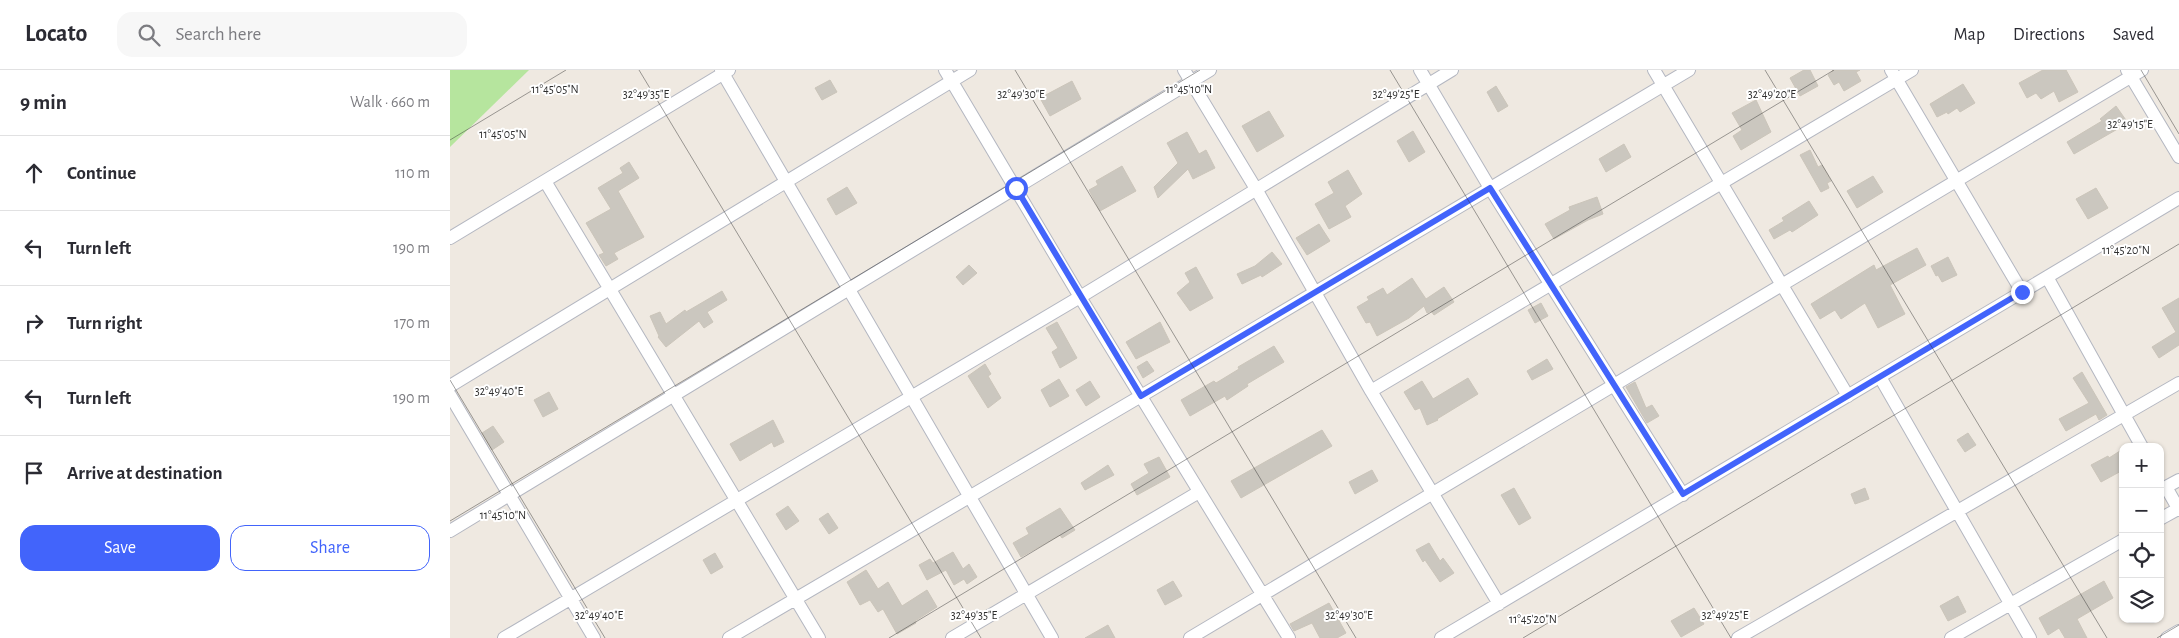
<!DOCTYPE html>
<meta charset="utf-8">
<style>
body{margin:0;font-family:"Alegreya Sans",sans-serif;background:#f7f7f7;color:#2b2b33}
.controls{position:absolute;right:15px;bottom:15px;display:grid;overflow:hidden;border-radius:10px;box-shadow:0 1px 4px #0004}
.controls button{width:45px;height:45px;display:grid;place-items:center;padding:0;border:0;border-bottom:1px solid #e1e1e2;background:#fff;color:#2b2b33;font:25px sans-serif}
.stop{position:absolute;width:15px;height:15px;margin:-11px;border:4px solid #4264fb;border-radius:50%;background:#fff}
.stop.end{background:#4264fb;border-color:#fff;box-shadow:0 1px 5px #0008}
.list{margin:0;padding:0;list-style:none}
h2{display:flex;justify-content:space-between;align-items:center;height:65px;margin:0;padding:0 20px;font-size:21px}
h2 small{font-size:16px;font-weight:400;color:#7c7c81}
.list li{display:grid;grid-template-columns:32px 1fr auto;gap:15px;align-items:center;box-sizing:border-box;height:75px;padding:0 20px;border-top:1px solid #e1e1e2}
.list b{display:block;font-size:19px;white-space:nowrap}
.list em{font-size:16px;font-style:normal;color:#7c7c81}
.actions{display:flex;gap:10px;padding:15px 20px}
.actions a{flex:1;padding:11px 0;border:1px solid #4264fb;border-radius:15px;text-align:center;font-size:18px;color:#4264fb}
.actions .main{background:#4264fb;color:#fff}
.icon{flex:none;width:28px;height:28px;fill:none;stroke:currentColor;stroke-width:2;stroke-linecap:round;stroke-linejoin:round}
.map{position:relative;flex:none;width:1729px;height:568px;overflow:hidden}
header{display:flex;align-items:center;gap:30px;box-sizing:border-box;height:70px;padding:0 25px;background:#fff;border-bottom:1px solid #e1e1e2}
header strong{font-size:24px}
nav{display:flex;gap:28px;margin-inline-start:auto;font-size:18px}
.search{width:350px;height:45px;background:#f7f7f7;display:flex;align-items:center;gap:12px;box-sizing:border-box;padding:0 18px;border-radius:15px;color:#7c7c81;font-size:19px}
main{display:flex}
aside{flex:1;background:#fff}
.map>svg:first-child{display:block}
</style>
<header>
<strong>Locato</strong>
<div class="search"><svg class="icon" aria-label="search" viewBox="0 0 24 24"><circle cx="10" cy="10" r="6"/><path d="M15 15l6 6"/></svg>Search here</div>
<nav><a>Map</a><a>Directions</a><a>Saved</a></nav>
</header>
<main>
<aside>
<h2>9 min<small>Walk · 660 m</small></h2>
<ul class="list">
<li><svg class="icon" aria-label="ahead" viewBox="0 0 24 24"><path d="M12 20V5M6 11l6-6 6 6"/></svg><div><b>Continue</b></div><em>110 m</em></li>
<li><svg class="icon" aria-label="left" viewBox="0 0 24 24"><path d="M17 20v-9H6M10 6l-5 5 5 5"/></svg><div><b>Turn left</b></div><em>190 m</em></li>
<li><svg class="icon" aria-label="right" viewBox="0 0 24 24"><path d="M7 20v-9h11M14 6l5 5-5 5"/></svg><div><b>Turn right</b></div><em>170 m</em></li>
<li><svg class="icon" aria-label="left" viewBox="0 0 24 24"><path d="M17 20v-9H6M10 6l-5 5 5 5"/></svg><div><b>Turn left</b></div><em>190 m</em></li>
<li><svg class="icon" aria-label="arrive" viewBox="0 0 24 24"><path d="M6 21V4h12l-3 4 3 4H6"/></svg><div><b>Arrive at destination</b></div></li>
</ul>
<div class="actions"><a class="main">Save</a><a>Share</a></div>
</aside>
<div class="map">
<svg width="1729" height="568" viewBox="0 0 1729 568">
<rect width="100%" height="100%" fill="#efe9e1"/>
<path fill="#b6e59e" d="M0,0H79L0,77Z"/>
<path fill="#cbc7bf" stroke="#cbc5ba" d="M1354,0H1360L1368,16L1350,26L1340,8Z
M1382,0H1410L1406,2L1411,11L1394,21L1389,12L1384,15L1378,5L1383,1Z
M1593,0H1616L1628,22L1609,32L1604,21L1591,29L1586,23L1577,28L1569,13Z
M380,10L387,22L372,30L365,18Z
M622,11L631,29L600,46L590,28Z
M1513,14L1525,33L1510,42L1507,38L1498,44L1497,42L1487,47L1480,34Z
M1046,16L1058,36L1048,42L1037,22Z
M1306,30L1321,62L1291,80L1283,66L1292,60L1282,43Z
M1666,36L1678,53L1624,84L1617,72L1652,51L1650,49Z
M819,41L834,66L807,82L792,56Z
M963,61L975,82L959,92L947,71Z
M737,62L749,84L756,80L765,98L743,109L738,99L708,128L704,117L728,93L717,73Z
M1174,74L1181,87L1156,102L1149,89Z
M1360,80L1368,97L1372,95L1381,111L1377,113L1379,118L1371,122L1350,85Z
M179,92L189,108L168,121L194,167L164,183L168,189L156,196L149,185L154,183L136,153L161,139L148,118L173,103L170,98Z
M672,96L686,121L650,141L639,120L648,115L646,111Z
M898,100L912,124L895,136L901,147L879,159L865,134L884,123L878,112Z
M1423,106L1433,122L1407,138L1397,121Z
M397,117L407,133L386,145L377,129Z
M1646,118L1658,138L1638,149L1626,129Z
M1147,127L1153,144L1138,150L1104,169L1095,154L1120,140L1119,137Z
M1359,131L1368,145L1342,162L1340,160L1324,169L1319,160L1334,151L1332,148Z
M869,154L880,171L857,185L846,168Z
M1467,178L1476,195L1440,215L1455,244L1428,258L1415,233L1391,249L1385,240L1370,249L1361,234L1424,195L1426,200Z
M822,182L832,194L812,207L811,205L792,214L787,204L805,196Z
M1498,187L1507,205L1492,212L1488,205L1486,206L1481,196Z
M519,195L527,203L513,215L506,207Z
M746,197L763,228L740,241L727,223L740,212L735,203Z
M962,208L976,229L994,217L1004,232L984,245L981,241L977,243L974,236L959,248L927,266L920,252L916,253L907,237L919,230L917,227L933,218L937,225Z
M272,221L277,230L257,242L263,252L254,258L249,251L216,277L208,267L209,266L200,246L210,242L216,254L235,240L236,242Z
M1729,228V275L1709,288L1702,277L1726,262L1712,238Z
M1091,233L1098,246L1085,253L1078,240Z
M607,252L627,288L610,298L602,282L608,278L596,258Z
M710,252L720,272L686,289L676,272Z
M824,276L834,292L797,314L798,316L777,330L775,326L740,346L731,330L764,311L766,313L789,299L788,297Z
M1097,289L1103,299L1082,310L1077,301Z
M697,291L704,301L693,308L687,297Z
M535,294L541,304L538,306L551,328L538,338L518,306Z
M1632,302L1657,345L1649,350L1646,344L1616,361L1609,349L1639,333L1623,308Z
M1018,308L1028,324L987,349L988,350L977,355L970,338L965,340L954,322L972,311L983,329Z
M609,309L619,326L600,337L591,320Z
M640,311L650,327L636,336L626,320Z
M1185,312L1196,338L1202,335L1209,346L1197,353L1176,317Z
M99,322L108,339L93,347L84,330Z
M323,350L334,372L324,377L322,372L290,391L280,374Z
M43,356L54,372L42,380L32,363Z
M872,360L882,376L791,428L781,411Z
M1518,363L1526,375L1515,382L1507,370Z
M1673,379V400L1651,412L1641,395L1658,386L1659,388Z
M709,387L720,407L687,425L681,414L699,403L694,394Z
M658,395L664,405L635,420L631,413Z
M922,400L928,411L905,424L899,412Z
M1064,418L1081,448L1069,455L1051,425Z
M1415,418L1419,429L1405,434L1401,424Z
M338,436L349,451L336,460L326,444Z
M610,438L625,460L612,468L610,465L571,487L563,473L579,464L576,458Z
M378,443L388,458L379,464L369,449Z
M979,473L990,491L993,488L1004,503L990,512L975,490L973,492L966,480Z
M503,482L513,499L519,494L527,507L517,514L514,509L504,515L496,500L477,510L469,495L480,489L483,493Z
M265,483L273,497L261,504L253,490Z
M416,500L428,519L438,512L452,536L477,520L487,537L465,551L466,553L447,564L433,539L428,542L420,530L410,535L397,512Z
M723,511L732,526L715,535L707,520Z
M1654,511L1663,528L1627,549L1637,568H1615L1609,558L1598,565L1589,548Z
M1508,526L1516,542L1498,551L1490,536Z
M879,533L896,563L887,568H870L862,553L844,561L840,554Z
M1244,538L1254,554L1231,567L1221,551Z
M658,555L665,568H635Z"/>
<g fill="none" stroke-linecap="round" stroke-linejoin="round">
<defs>
<path id="minor" d="M271,0L602,568
M495,0L630,227L839,568
M734,0L806,119L921,321
M970,0L1040,118L1233,425
M1204,0L1398,326
M1441,0L1572,222L1729,128
M1677,0L1729,87
M95,111L369,568
M0,168L279,0
M1597,207L1692,377
M1430,307L1580,568
M0,316L520,0
M0,325L144,568
M1729,410L1716,417L1729,440
M1710,449L1728,439
M0,461L760,0
M1049,534L921,321L1462,0
M54,568L630,227L1002,0
M279,568L691,326L1239,0
M502,568L749,422
M740,568C1058,380 1374,188 1692,0
M991,568L1572,222
M1288,568L1729,313
M1501,568L1673,470
M1717,568L1729,561"/>
</defs>
<use href="#minor" stroke="#b4b7c1" stroke-width="14"/>
<use href="#minor" stroke="#fff" stroke-width="12"/>
</g>
<g fill="none" stroke-linecap="round" stroke-linejoin="round">
<path stroke="#4264fb" stroke-width="6" d="M566,118L691,326L1040,118L1233,424L1572,222"/>
</g>
<path fill="none" stroke="#2e2e2e" stroke-width="1" stroke-opacity="0.45" d="M189,0L531,568M565,0L906,568M940,0L1281,568M1315,0L1657,568M1691,0L1729,64M0,70L116,0M0,310L155,568M0,451L750,0M439,568L1384,0M1073,568L1729,174M1707,568L1729,555"/>
<g font-size="12" text-anchor="middle" fill="#2e2e2e" stroke="#fff" stroke-width="4" stroke-linejoin="round" paint-order="stroke">
<text x="105" y="23">11°45'05"N</text>
<text x="739" y="23">11°45'10"N</text>
<text x="196" y="28">32°49'35"E</text>
<text x="571" y="28">32°49'30"E</text>
<text x="946" y="28">32°49'25"E</text>
<text x="1322" y="28">32°49'20"E</text>
<text x="1680" y="58">32°49'15"E</text>
<text x="53" y="68">11°45'05"N</text>
<text x="1676" y="184">11°45'20"N</text>
<text x="49" y="325">32°49'40"E</text>
<text x="53" y="449">11°45'10"N</text>
<text x="149" y="549">32°49'40"E</text>
<text x="524" y="549">32°49'35"E</text>
<text x="899" y="549">32°49'30"E</text>
<text x="1275" y="549">32°49'25"E</text>
<text x="1083" y="553">11°45'20"N</text>
</g>
</svg>
<div class="controls">
<button>+</button>
<button>−</button>
<button><svg class="icon" aria-label="locate" viewBox="0 0 24 24"><circle cx="12" cy="12" r="6"/><path d="M12 2v4M12 18v4M2 12h4M18 12h4"/></svg></button>
<button><svg class="icon" aria-label="layers" viewBox="0 0 24 24"><path d="M12 4l9 5-9 5-9-5zM3 14l9 5 9-5"/></svg></button>
</div>
<div class="stop" style="left:566px;top:118px"></div>
<div class="stop end" style="left:1572px;top:222px"></div>
</div>
</main>
